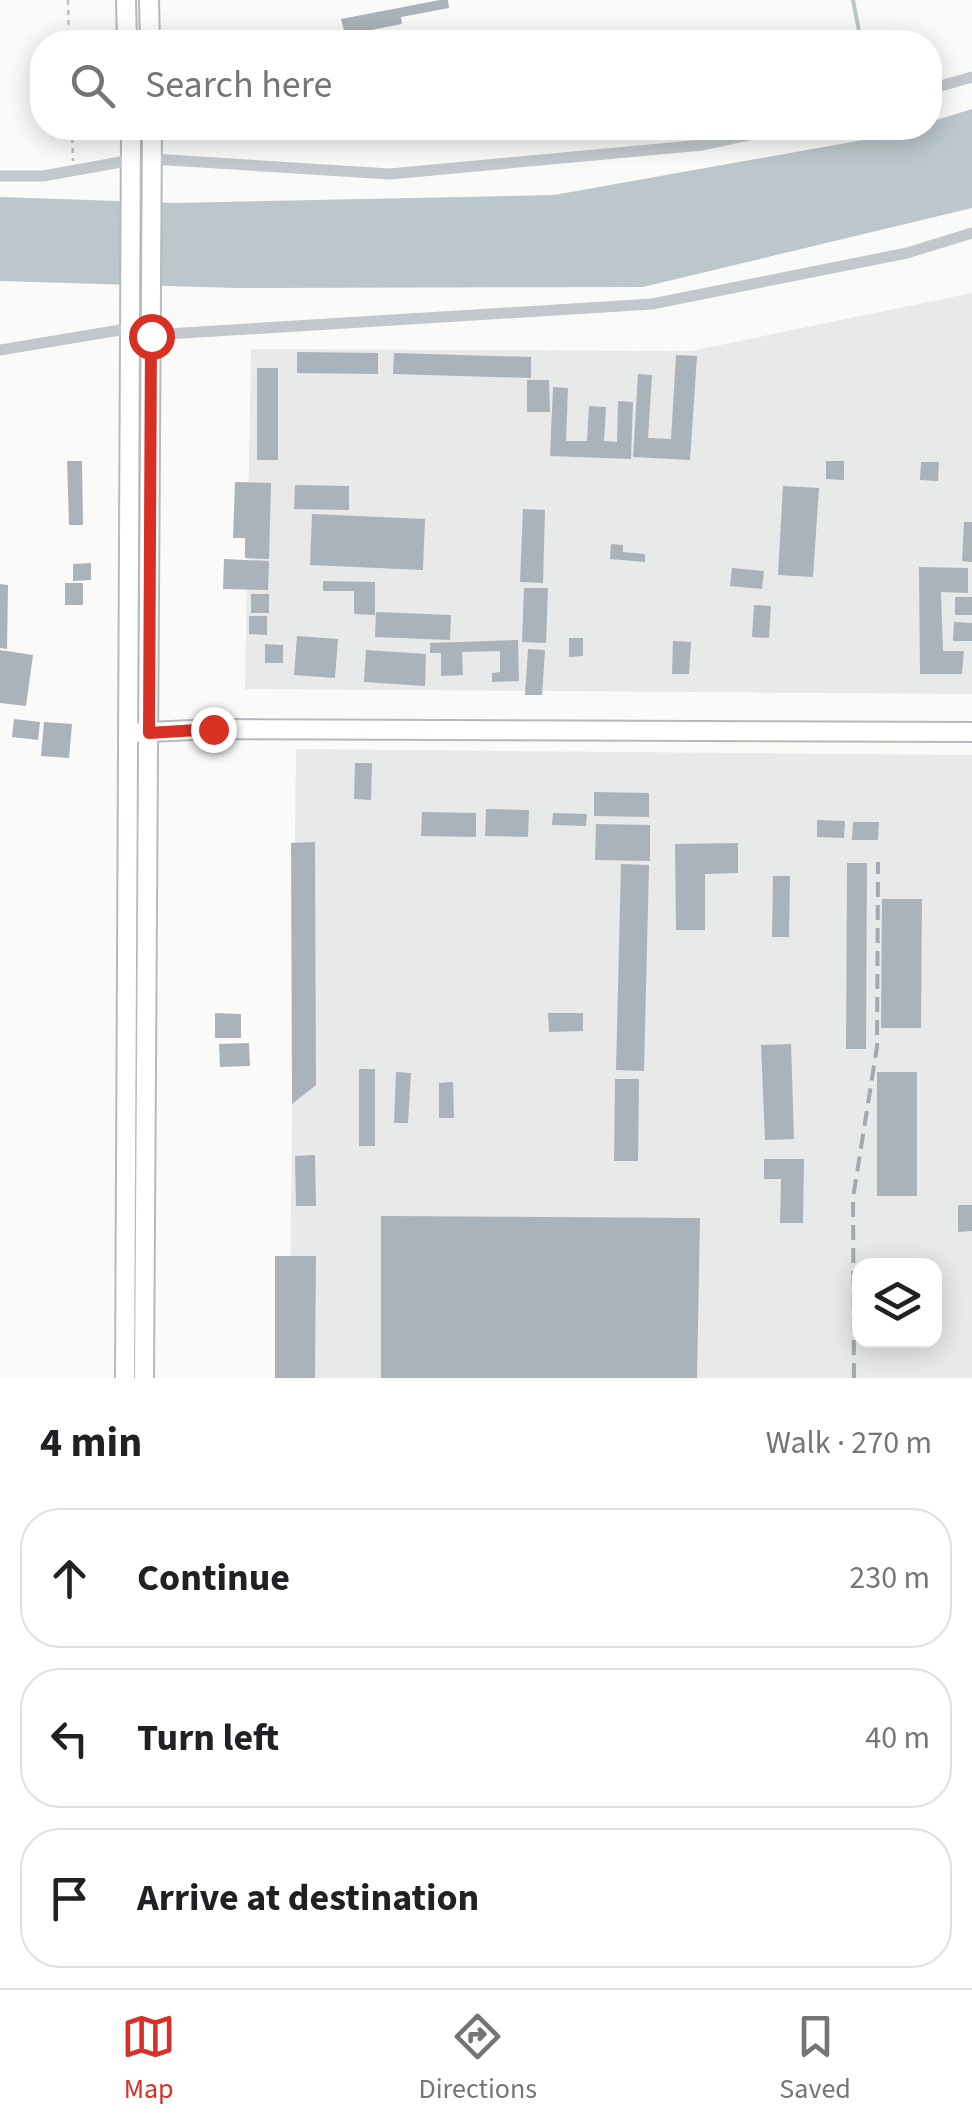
<!DOCTYPE html>
<meta charset="utf-8">
<style>
body{margin:0;font-family:"Source Sans 3",sans-serif;background:#f6f6f6;color:#202124}
.controls{position:absolute;right:30px;bottom:30px;display:grid;overflow:hidden;border-radius:20px;box-shadow:0 5px 25px #0003}
.controls button{width:90px;height:90px;display:grid;place-items:center;padding:0;border:0;border-bottom:2px solid #e0e0e0;background:#fff;color:#202124;font:50px sans-serif}
.stop{position:absolute;width:30px;height:30px;margin:-22px;border:8px solid #d93025;border-radius:50%;background:#fff}
.stop.end{background:#d93025;border-color:#fff;box-shadow:0 2px 10px #0008}
.list{margin:0;padding:0;list-style:none}
h2{display:flex;justify-content:space-between;align-items:center;height:130px;margin:0;padding:0 40px;font-size:42px}
h2 small{font-size:32px;font-weight:400;color:#757577}
.list li{display:grid;grid-template-columns:65px 1fr auto;gap:30px;align-items:center;box-sizing:border-box;height:140px;margin:0 20px 20px;padding:0 20px;border:2px solid #e0e0e0;border-radius:40px}
.list b{display:block;font-size:38px;white-space:nowrap}
.list em{font-size:32px;font-style:normal;color:#757577}
.icon{flex:none;width:55px;height:55px;fill:none;stroke:currentColor;stroke-width:2;stroke-linecap:round;stroke-linejoin:round}
.map{position:relative;flex:none;width:972px;height:1378px;overflow:hidden}
.search{position:absolute;background:#fff;box-shadow:0 5px 25px #0003;left:30px;right:30px;top:30px;height:110px;display:flex;align-items:center;gap:25px;box-sizing:border-box;padding:0 35px;border-radius:40px;color:#757577;font-size:38px}
.sheet{height:610px;background:#fff}
nav{display:flex;justify-content:space-around;align-items:center;box-sizing:border-box;height:140px;border-top:2px solid #e0e0e0;background:#fff;font-size:28px;color:#757577}
nav a{display:grid;justify-items:center;gap:5px}
nav .on{color:#d93025}
.map>svg:first-child{display:block}
</style>
<div class="map">
<svg width="972" height="1378" viewBox="0 0 972 1378">
<rect width="100%" height="100%" fill="#fafaf8"/>
<path fill="#e8e9e9" fill-rule="evenodd" d="M972,293V694L245,689L251,349L691,351Z
M296,749L972,755V1378H289ZM860,1266H934V1340H860Z"/>
<path fill="#bbc7cb" d="M972,109V208L643,287L236,288L0,281V197L176,203L554,195L930,128V122Z"/>
<g fill="none" stroke-linecap="round" stroke-linejoin="round">
<path stroke="#bbc7cb" stroke-width="4" d="M853,0L861,42
M883,128L886,141"/>
</g>
<path fill="#aab3b9" d="M440,0H448L449,8L401,17L402,24L345,35L341,19Z
M297,352L378,353V374L297,373Z
M394,353L531,357V378L393,374Z
M676,355L697,356L690,460L633,457L638,374L652,375L648,438L671,439Z
M257,368H278V460H257Z
M527,380H549L550,412H527Z
M553,387L568,388L566,441H587L589,406L606,407L604,441L617,442L618,401L633,402L631,459L550,456Z
M67,461H82L83,525H69Z
M826,461H844V480L826,479Z
M921,462H939L938,481L920,480Z
M235,482L271,483L269,559L245,558V538H233Z
M295,485L349,486V510L294,509Z
M783,486L819,488L813,577L778,575Z
M523,509L545,510L543,583L520,582Z
M312,514L425,519L423,570L310,565Z
M964,522H972V562L962,561Z
M611,544L623,545V552L645,554V562L610,559Z
M224,559L269,561L268,590L223,589Z
M91,563V580L73,581V564Z
M919,567L968,568V593L941,592L943,651H964L962,674H920Z
M732,568L764,571L762,589L730,586Z
M323,581L375,582V615L354,614V591H323Z
M65,583H83V605H65Z
M0,584L8,585L7,649L0,648Z
M524,588H548L546,643L522,642Z
M251,594H269V613H251Z
M955,597H972V615H955Z
M754,605L771,606L769,638L752,637Z
M376,612L451,615L450,640L375,637Z
M249,616H267V635L249,634Z
M954,622L972,623V641H953Z
M297,636L338,639L335,678L294,675Z
M569,638H583V656L569,657Z
M518,640L519,681L492,682V673L500,672V651L462,652L463,675L441,676V653H430V643Z
M673,641L691,642L689,674H672Z
M265,644L283,645V663H265Z
M528,649L545,650L542,695H525Z
M0,650L33,655L26,706L0,703Z
M366,650L426,654L425,686L364,682Z
M14,719L40,722L38,740L12,737Z
M44,722L72,724L69,758L41,756Z
M355,763H372L371,800L354,799Z
M594,792L649,793V817L594,816Z
M486,809L529,810L528,837L485,836Z
M422,812L476,813V837L421,836Z
M553,813L587,814L586,826L552,825Z
M817,820L845,821L844,838L817,837Z
M853,822H879L878,840H852Z
M596,824L650,825V861L595,860Z
M315,842L316,1085L292,1104L291,843Z
M738,843V873L705,874V930H676L675,844Z
M847,863H867L866,1049H846Z
M621,864L649,865L644,1071L616,1070Z
M773,876H790L789,937H772Z
M882,899H922L921,1028H881Z
M215,1013L241,1014V1038H215Z
M548,1013H583V1031L549,1032Z
M249,1043L250,1066L220,1067L219,1044Z
M791,1044L794,1139L765,1140L761,1045Z
M359,1069H375V1146H359Z
M396,1072L411,1073L408,1123H394Z
M877,1072H917V1196H877Z
M615,1079H639L638,1161H614Z
M453,1082L454,1118H439V1083Z
M315,1155L316,1206H296L295,1156Z
M764,1159H804L803,1223H780L781,1179H764Z
M958,1205H972V1231L958,1232Z
M381,1216L700,1218L697,1378H381Z
M275,1256H316L315,1378H275Z"/>
<g fill="none" stroke-linecap="round" stroke-linejoin="round">
<defs>
<path id="secondary" d="M129,733L213,729L972,732"/>
<path id="primary" d="M126,0L127,42
M149,0L150,42
M125,1378L131,128
M144,1378L152,128"/>
</defs>
<use href="#secondary" stroke="#b3babf" stroke-width="22"/>
<use href="#primary" stroke="#b5babe" stroke-width="22"/>
<path stroke="#bbbfc2" stroke-width="2.5" stroke-dasharray="5 5" stroke-linecap="butt" d="M68,0L69,42
M72,128L73,161"/>
<path stroke="#c3c8cc" stroke-width="11" d="M930,89L972,77
M152,159L390,174L703,145L780,128
M0,176H43L132,160
M151,335L652,304L907,253L972,233
M0,350L132,328"/>
<use href="#secondary" stroke="#fff" stroke-width="18"/>
<use href="#primary" stroke="#fff" stroke-width="18"/>
<path stroke="#a2aab0" stroke-width="4" stroke-dasharray="15 8" stroke-linecap="butt" d="M854,1378L853,1198L877,1047L878,862"/>
</g>
<g fill="none" stroke-linecap="round" stroke-linejoin="round">
<path stroke="#d93025" stroke-width="12" d="M151,336L149,733L213,729"/>
</g>
</svg>
<div class="controls">
<button><svg class="icon" aria-label="layers" viewBox="0 0 24 24"><path d="M12 4l9 5-9 5-9-5zM3 14l9 5 9-5"/></svg></button>
</div>
<div class="stop" style="left:151px;top:336px"></div>
<div class="stop end" style="left:213px;top:729px"></div>
<div class="search"><svg class="icon" aria-label="search" viewBox="0 0 24 24"><circle cx="10" cy="10" r="6"/><path d="M15 15l6 6"/></svg>Search here</div>
</div>
<section class="sheet">
<h2>4 min<small>Walk · 270 m</small></h2>
<ul class="list">
<li><svg class="icon" aria-label="ahead" viewBox="0 0 24 24"><path d="M12 20V5M6 11l6-6 6 6"/></svg><div><b>Continue</b></div><em>230 m</em></li>
<li><svg class="icon" aria-label="left" viewBox="0 0 24 24"><path d="M17 20v-9H6M10 6l-5 5 5 5"/></svg><div><b>Turn left</b></div><em>40 m</em></li>
<li><svg class="icon" aria-label="arrive" viewBox="0 0 24 24"><path d="M6 21V4h12l-3 4 3 4H6"/></svg><div><b>Arrive at destination</b></div></li>
</ul>
</section>
<nav>
<a class="on"><svg class="icon" aria-label="map" viewBox="0 0 24 24"><path d="M3 6l6-2 6 2 6-2v14l-6 2-6-2-6 2zM9 4v14M15 6v14"/></svg>Map</a>
<a><svg class="icon" aria-label="directions" viewBox="0 0 24 24"><path d="M12 3l9 9-9 9-9-9zM9 14v-3h6M13 9l2 2-2 2"/></svg>Directions</a>
<a><svg class="icon" aria-label="saved" viewBox="0 0 24 24"><path d="M7 4h10v16l-5-4-5 4z"/></svg>Saved</a>
</nav>
